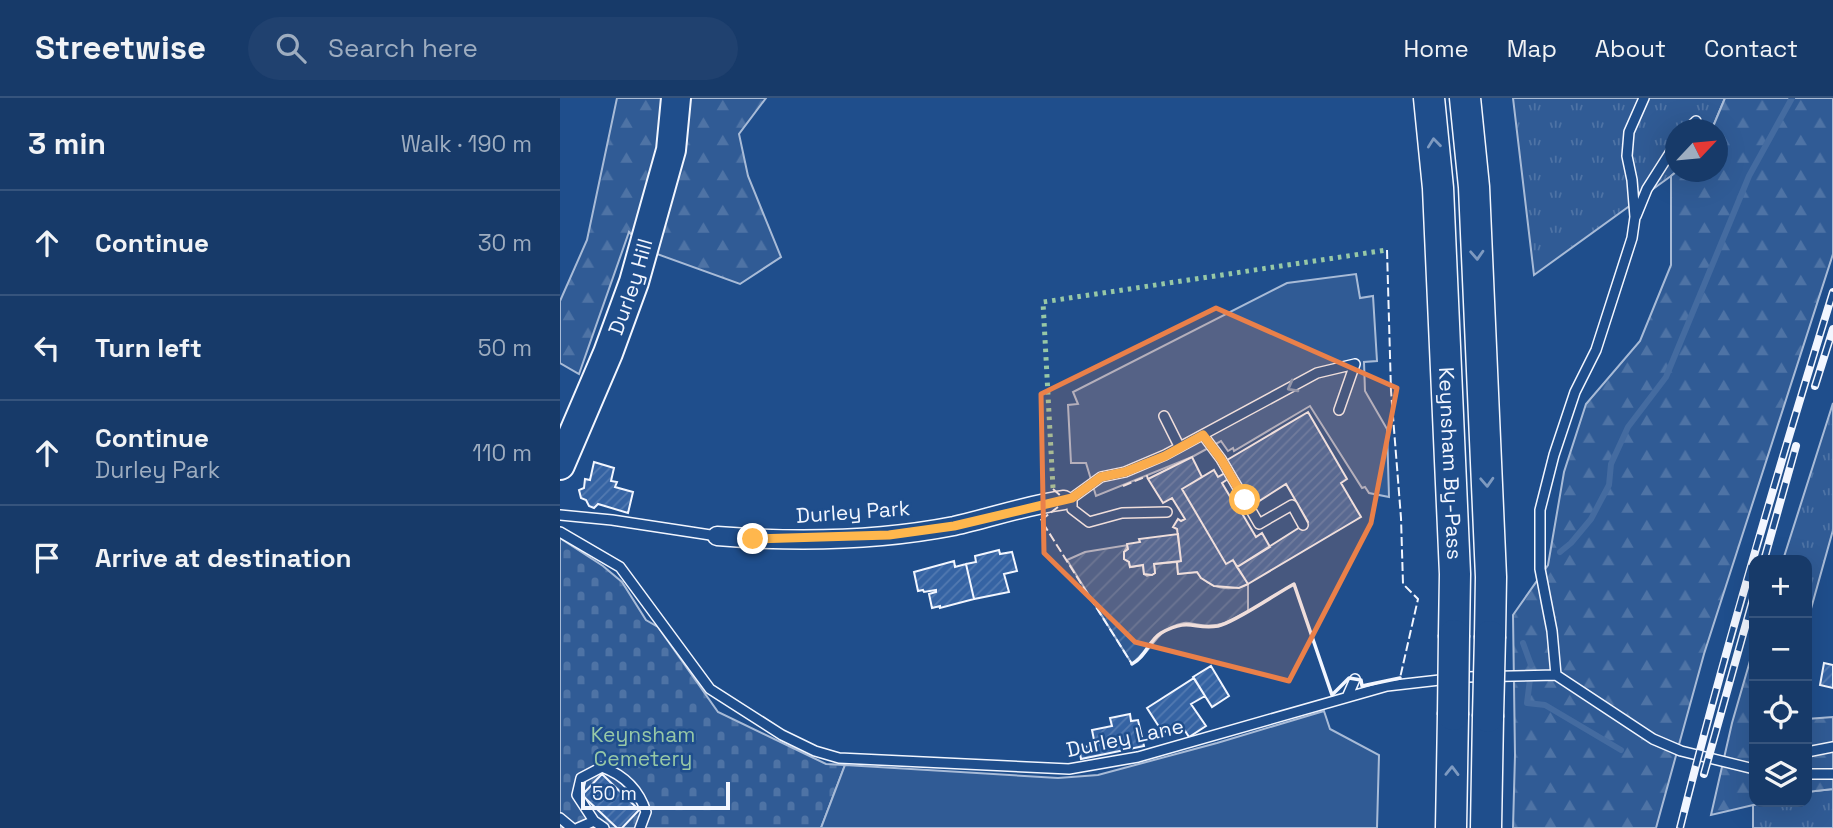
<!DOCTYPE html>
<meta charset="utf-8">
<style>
body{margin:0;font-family:"Space Grotesk",sans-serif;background:#20416f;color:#f1f3f6}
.controls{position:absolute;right:21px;bottom:21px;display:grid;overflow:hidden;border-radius:14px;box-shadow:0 7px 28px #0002}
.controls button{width:63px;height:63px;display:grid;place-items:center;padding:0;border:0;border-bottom:2px solid #36547d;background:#173a69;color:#f1f3f6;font:35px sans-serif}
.compass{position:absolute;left:1105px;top:21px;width:63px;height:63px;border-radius:50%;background:#173a69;box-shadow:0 7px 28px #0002;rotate:64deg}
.scale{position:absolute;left:21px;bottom:18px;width:149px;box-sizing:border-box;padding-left:7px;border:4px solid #f2f6ff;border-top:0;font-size:19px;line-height:24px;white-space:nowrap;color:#f2f6ff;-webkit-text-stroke:5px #1f4e8c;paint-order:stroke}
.stop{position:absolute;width:21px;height:21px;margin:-16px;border:5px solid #ffb74d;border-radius:50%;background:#fff}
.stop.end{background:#ffb74d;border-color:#fff;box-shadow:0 2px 7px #0008}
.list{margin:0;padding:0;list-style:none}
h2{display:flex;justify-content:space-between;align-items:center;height:91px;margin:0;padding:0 28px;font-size:30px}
h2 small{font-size:23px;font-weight:400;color:#9eadc0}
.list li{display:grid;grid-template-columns:46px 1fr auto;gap:21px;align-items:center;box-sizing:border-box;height:105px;padding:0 28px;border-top:2px solid #36547d}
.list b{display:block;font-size:26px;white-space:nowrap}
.list p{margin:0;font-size:23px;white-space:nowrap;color:#9eadc0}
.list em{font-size:23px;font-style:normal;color:#9eadc0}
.icon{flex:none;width:38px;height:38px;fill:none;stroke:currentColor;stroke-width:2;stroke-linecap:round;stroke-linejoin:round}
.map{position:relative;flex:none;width:1273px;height:730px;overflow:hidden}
header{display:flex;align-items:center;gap:42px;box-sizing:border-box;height:98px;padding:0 35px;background:#173a69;border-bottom:2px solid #36547d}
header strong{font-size:33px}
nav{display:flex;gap:38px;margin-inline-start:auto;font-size:24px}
.search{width:490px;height:63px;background:#20416f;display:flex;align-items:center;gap:18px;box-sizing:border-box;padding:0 24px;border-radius:38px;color:#9eadc0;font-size:26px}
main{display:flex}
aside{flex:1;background:#173a69}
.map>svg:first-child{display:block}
</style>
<header>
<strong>Streetwise</strong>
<div class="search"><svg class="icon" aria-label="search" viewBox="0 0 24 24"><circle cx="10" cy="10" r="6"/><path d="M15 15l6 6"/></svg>Search here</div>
<nav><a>Home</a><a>Map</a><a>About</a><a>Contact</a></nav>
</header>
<main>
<aside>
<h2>3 min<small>Walk · 190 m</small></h2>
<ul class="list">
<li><svg class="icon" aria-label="ahead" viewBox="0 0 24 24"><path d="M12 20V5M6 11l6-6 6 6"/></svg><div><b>Continue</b></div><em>30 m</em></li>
<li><svg class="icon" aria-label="left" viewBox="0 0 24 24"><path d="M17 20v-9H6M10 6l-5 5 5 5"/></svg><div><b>Turn left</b></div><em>50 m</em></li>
<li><svg class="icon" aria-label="ahead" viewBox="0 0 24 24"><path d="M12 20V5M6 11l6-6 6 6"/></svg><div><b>Continue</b><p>Durley Park</p></div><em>110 m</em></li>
<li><svg class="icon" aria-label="arrive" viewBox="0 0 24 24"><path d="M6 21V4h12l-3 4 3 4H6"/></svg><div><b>Arrive at destination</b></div></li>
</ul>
</aside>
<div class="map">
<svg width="1273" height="730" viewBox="0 0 1273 730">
<defs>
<pattern id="grass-tufts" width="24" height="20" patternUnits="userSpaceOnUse" patternTransform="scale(1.75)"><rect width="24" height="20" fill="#305b95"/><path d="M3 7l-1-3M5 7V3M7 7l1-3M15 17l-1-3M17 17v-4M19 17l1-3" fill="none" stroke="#4e73a5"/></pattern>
<pattern id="forest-firs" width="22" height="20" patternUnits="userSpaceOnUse" patternTransform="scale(1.75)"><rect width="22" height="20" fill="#305b95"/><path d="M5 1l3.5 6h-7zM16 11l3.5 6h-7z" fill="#4e73a5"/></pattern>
<pattern id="cemetery-stones" width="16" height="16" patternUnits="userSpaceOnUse" patternTransform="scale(1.75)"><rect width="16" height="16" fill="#305b95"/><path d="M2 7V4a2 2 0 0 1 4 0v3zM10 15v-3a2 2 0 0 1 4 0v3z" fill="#4e73a5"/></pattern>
<pattern id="garden-furrows" width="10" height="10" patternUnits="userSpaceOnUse" patternTransform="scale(1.75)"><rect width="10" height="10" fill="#305b95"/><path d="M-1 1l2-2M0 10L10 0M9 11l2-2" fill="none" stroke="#4e73a5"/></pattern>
<pattern id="building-hatch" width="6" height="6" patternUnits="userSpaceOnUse" patternTransform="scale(1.75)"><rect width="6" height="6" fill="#3563a3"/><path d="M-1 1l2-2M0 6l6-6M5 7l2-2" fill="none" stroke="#537ab1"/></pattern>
</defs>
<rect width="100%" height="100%" fill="#1f4e8c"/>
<path fill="url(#grass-tufts)" stroke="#a8bbd7" stroke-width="2" d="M953,0H1165L1152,31L1115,32L1116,74L1111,78L974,177Z
M1273,305V432L1247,525V462H1223Z
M1273,691V730H1193V707L1206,704H1247V694Z"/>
<path fill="url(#forest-firs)" stroke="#a8bbd7" stroke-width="2" d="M57,0H206L179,36L188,78L221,159L180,186L86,152L69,134L19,276L0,265V203L27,142Z
M1165,0H1273V156L1144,556L1096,730H953L955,657L953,517L988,467L1004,374L1026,306L1080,243L1111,167V78L1116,74H1157V32L1152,31Z
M1194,549V704H1206L1151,717L1172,625Z
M1273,619V691L1247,694V621Z"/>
<path fill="url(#cemetery-stones)" stroke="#a8bbd7" stroke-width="2" d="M0,440L43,468L62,484L86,522L98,529L158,614L266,666L285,667L261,730H0Z"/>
<path fill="#305b95" stroke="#a8bbd7" stroke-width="2" d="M796,176L800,200L813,198L817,263L804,264L805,293L827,331L829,399L809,395L805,389L802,390L750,308L674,353L673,350L668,353L661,343L632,359L536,398L526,365H511L508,307L518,306L513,294L727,185Z
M764,613L770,631L819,657L817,730H261L285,667L498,680L538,677L657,645Z"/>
<path fill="url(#garden-furrows)" stroke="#a8bbd7" stroke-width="2" d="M568,447L564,454V461L569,464L570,469L583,467L584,476L587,478L595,475L594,466L617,464L618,476L637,474C649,491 669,494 688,486V513C672,522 660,530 641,527C635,527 629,524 624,525C593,531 593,555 572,566L507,462L525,454Z"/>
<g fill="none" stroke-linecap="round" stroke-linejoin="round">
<path stroke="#446ba0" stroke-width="6" d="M1000,454L1011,445L1031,421L1049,387L1051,366L1068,329L1106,279L1189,78L1232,0
M963,545L971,567
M970,581L967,605L985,607L1061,652"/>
</g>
<path fill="url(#building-hatch)" stroke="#f2f6ff" stroke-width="2" d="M748,314L787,381L781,385L801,419L688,486L677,469L748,424L726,386L693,407L667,362Z
M632,359L642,379L622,391L666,466L673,462L688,486L679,490L654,488L641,480L637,474L618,476L617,464L621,463L617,431L613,429L618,421L621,423L625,421L612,400L603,405L588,381Z
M34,364L54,370L51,383L57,384L55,389L73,394L68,415L38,406L34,410L29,408L26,402L21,400L19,392L24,390L25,381L30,382Z
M654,372L658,379L665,375L668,381L662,385L678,412H680L696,439L702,435L710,449L677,469L673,462L666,466L622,391Z
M618,436L621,463L594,466L595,475L592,477L584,476L583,467L570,469L569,464L564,461V454L568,451L567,446L580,444L579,441Z
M439,452L440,456L452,454L457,473L444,476L449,494L414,501L406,466L416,464L415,458Z
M394,463L395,469L406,466L414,501L380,510V508L372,510L369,496L376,494V492L364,494L363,492L358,493L354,474Z
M1264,565L1273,567V590L1260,587Z
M651,568L669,598L652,609L633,579Z
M634,580L645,598L631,606L646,628L629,639L620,625L603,635L587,610Z
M570,616L571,623L578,622L584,648L521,661L519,650L535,647L532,632L552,628L550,620Z
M42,676L79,712L62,730H57L22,697Z"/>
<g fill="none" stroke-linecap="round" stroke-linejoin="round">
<defs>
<path id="service" d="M1127,32L1136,23
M1076,118L1087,91L1115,47
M779,312L795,266
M604,318L619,348
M643,337L661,361L685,402
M512,400V411L529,424L562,415L607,414
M504,402L512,400L541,379L565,374L605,357L757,275L795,266
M688,407L699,426L732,407L743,427
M0,417L52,422L157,438
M0,434L60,469L150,591L222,637L255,653L279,660L509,671L578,659L827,588L906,579L996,577L1093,641L1121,653L1194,671
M996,577L992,533L980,471V412L994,357L1015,294L1036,252L1072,140L1075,119L1072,82L1067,58L1069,34L1084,0
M788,597L795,581
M1247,654L1273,649
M1247,676H1273
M0,720L12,730
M18,730L34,723
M44,730L34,723L17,697L21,680L42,669C64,677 79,692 86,714L80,730"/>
<path id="minor" d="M157,438C234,444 317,443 394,428C430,420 467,407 504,402"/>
<g id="primary">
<path id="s1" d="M0,367L48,255L74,184L111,52L116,0"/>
</g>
<g id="trunk">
<path id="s2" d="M869,0L878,90L895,476L894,537"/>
<path d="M905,0L914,89L931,479L930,538"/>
<path d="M891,730L893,617"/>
<path d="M926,730L928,619"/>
</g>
</defs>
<use href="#service" stroke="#f2f6ff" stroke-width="12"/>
<use href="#minor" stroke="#f2f6ff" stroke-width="21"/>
<use href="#primary" stroke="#f2f6ff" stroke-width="32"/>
<use href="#trunk" stroke="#f2f6ff" stroke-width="33"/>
<use href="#service" stroke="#1f4e8c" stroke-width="9"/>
<use href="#minor" stroke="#1f4e8c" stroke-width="18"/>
<use href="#primary" stroke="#1f4e8c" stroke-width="28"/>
<use href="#trunk" stroke="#1f4e8c" stroke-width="30"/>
<defs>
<path id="rail" d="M1255,288L1273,231
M1204,462L1236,348
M1144,676L1194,497
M1120,730C1165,550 1218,372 1273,194"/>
</defs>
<use href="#rail" stroke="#f2f6ff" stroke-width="8"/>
<use href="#rail" stroke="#1f4e8c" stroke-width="5" stroke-dasharray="16" stroke-linecap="butt"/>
<defs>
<path id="trunk-bridge" d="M893,617L894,537
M928,619L930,538"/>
</defs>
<use href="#trunk-bridge" stroke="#f2f6ff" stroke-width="33" stroke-linecap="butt"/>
<use href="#trunk-bridge" stroke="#1f4e8c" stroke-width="30"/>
<path stroke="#97c8a6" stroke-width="5" stroke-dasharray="3.5 5" stroke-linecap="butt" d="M493,390L483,204L827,152"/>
<path stroke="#f2f6ff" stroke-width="2" stroke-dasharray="9 3.5" stroke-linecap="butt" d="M827,152L831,293L841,420L843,486L858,501L840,580
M563,388L587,378L588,381
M493,391L501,398
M498,409L481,422L572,566"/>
<path stroke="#f2f6ff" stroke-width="3.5" d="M572,566C586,559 588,543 601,535C630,519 633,532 658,528C674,525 717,495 734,486L772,597L789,580L801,582L802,588L840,580"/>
</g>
<defs><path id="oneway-chevron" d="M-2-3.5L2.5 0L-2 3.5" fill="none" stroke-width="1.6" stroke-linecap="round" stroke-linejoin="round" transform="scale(1.75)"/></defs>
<g stroke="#7e9ac0">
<use href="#oneway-chevron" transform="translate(874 45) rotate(-96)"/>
<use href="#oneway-chevron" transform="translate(917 157) rotate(87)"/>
<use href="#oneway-chevron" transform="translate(732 289) rotate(152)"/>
<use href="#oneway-chevron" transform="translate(927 384) rotate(87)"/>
<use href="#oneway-chevron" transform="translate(892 673) rotate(-89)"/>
</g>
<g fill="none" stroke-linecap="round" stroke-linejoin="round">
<path stroke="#ffb74d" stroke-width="9" d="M193,441L329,437L394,428L512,400L541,379L565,374L605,358L643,337L661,361L685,402"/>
</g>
<path fill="#ea8049" fill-opacity="0.2" stroke="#ea8049" stroke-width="5" stroke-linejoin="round" d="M656,210L837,290L811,425L729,583L575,544L484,455L481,296Z"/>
<g text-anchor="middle" stroke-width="5" stroke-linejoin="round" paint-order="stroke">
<g font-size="21" fill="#f2f6ff" stroke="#1f4e8c">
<text dy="7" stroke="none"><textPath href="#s1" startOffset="192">Durley Hill</textPath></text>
<text dy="7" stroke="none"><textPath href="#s2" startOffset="366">Keynsham By-Pass</textPath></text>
<text transform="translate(293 414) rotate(-4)" y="7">Durley Park</text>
<text transform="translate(565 640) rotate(-12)" y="7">Durley Lane</text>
</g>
<g font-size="21" fill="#97c8a6" stroke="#1f4e8c">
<text x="83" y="644">Keynsham<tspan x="83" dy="24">Cemetery</tspan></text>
</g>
</g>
</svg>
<div class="controls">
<button>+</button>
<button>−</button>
<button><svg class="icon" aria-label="locate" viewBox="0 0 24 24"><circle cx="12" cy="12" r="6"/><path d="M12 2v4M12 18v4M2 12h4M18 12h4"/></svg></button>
<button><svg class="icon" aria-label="layers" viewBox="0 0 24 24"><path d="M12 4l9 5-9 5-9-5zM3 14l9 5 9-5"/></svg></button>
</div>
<svg class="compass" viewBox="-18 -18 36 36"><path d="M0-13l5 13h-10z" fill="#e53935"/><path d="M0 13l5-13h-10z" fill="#9eadc0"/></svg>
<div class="scale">50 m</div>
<div class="stop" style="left:685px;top:402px"></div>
<div class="stop end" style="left:193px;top:441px"></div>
</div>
</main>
